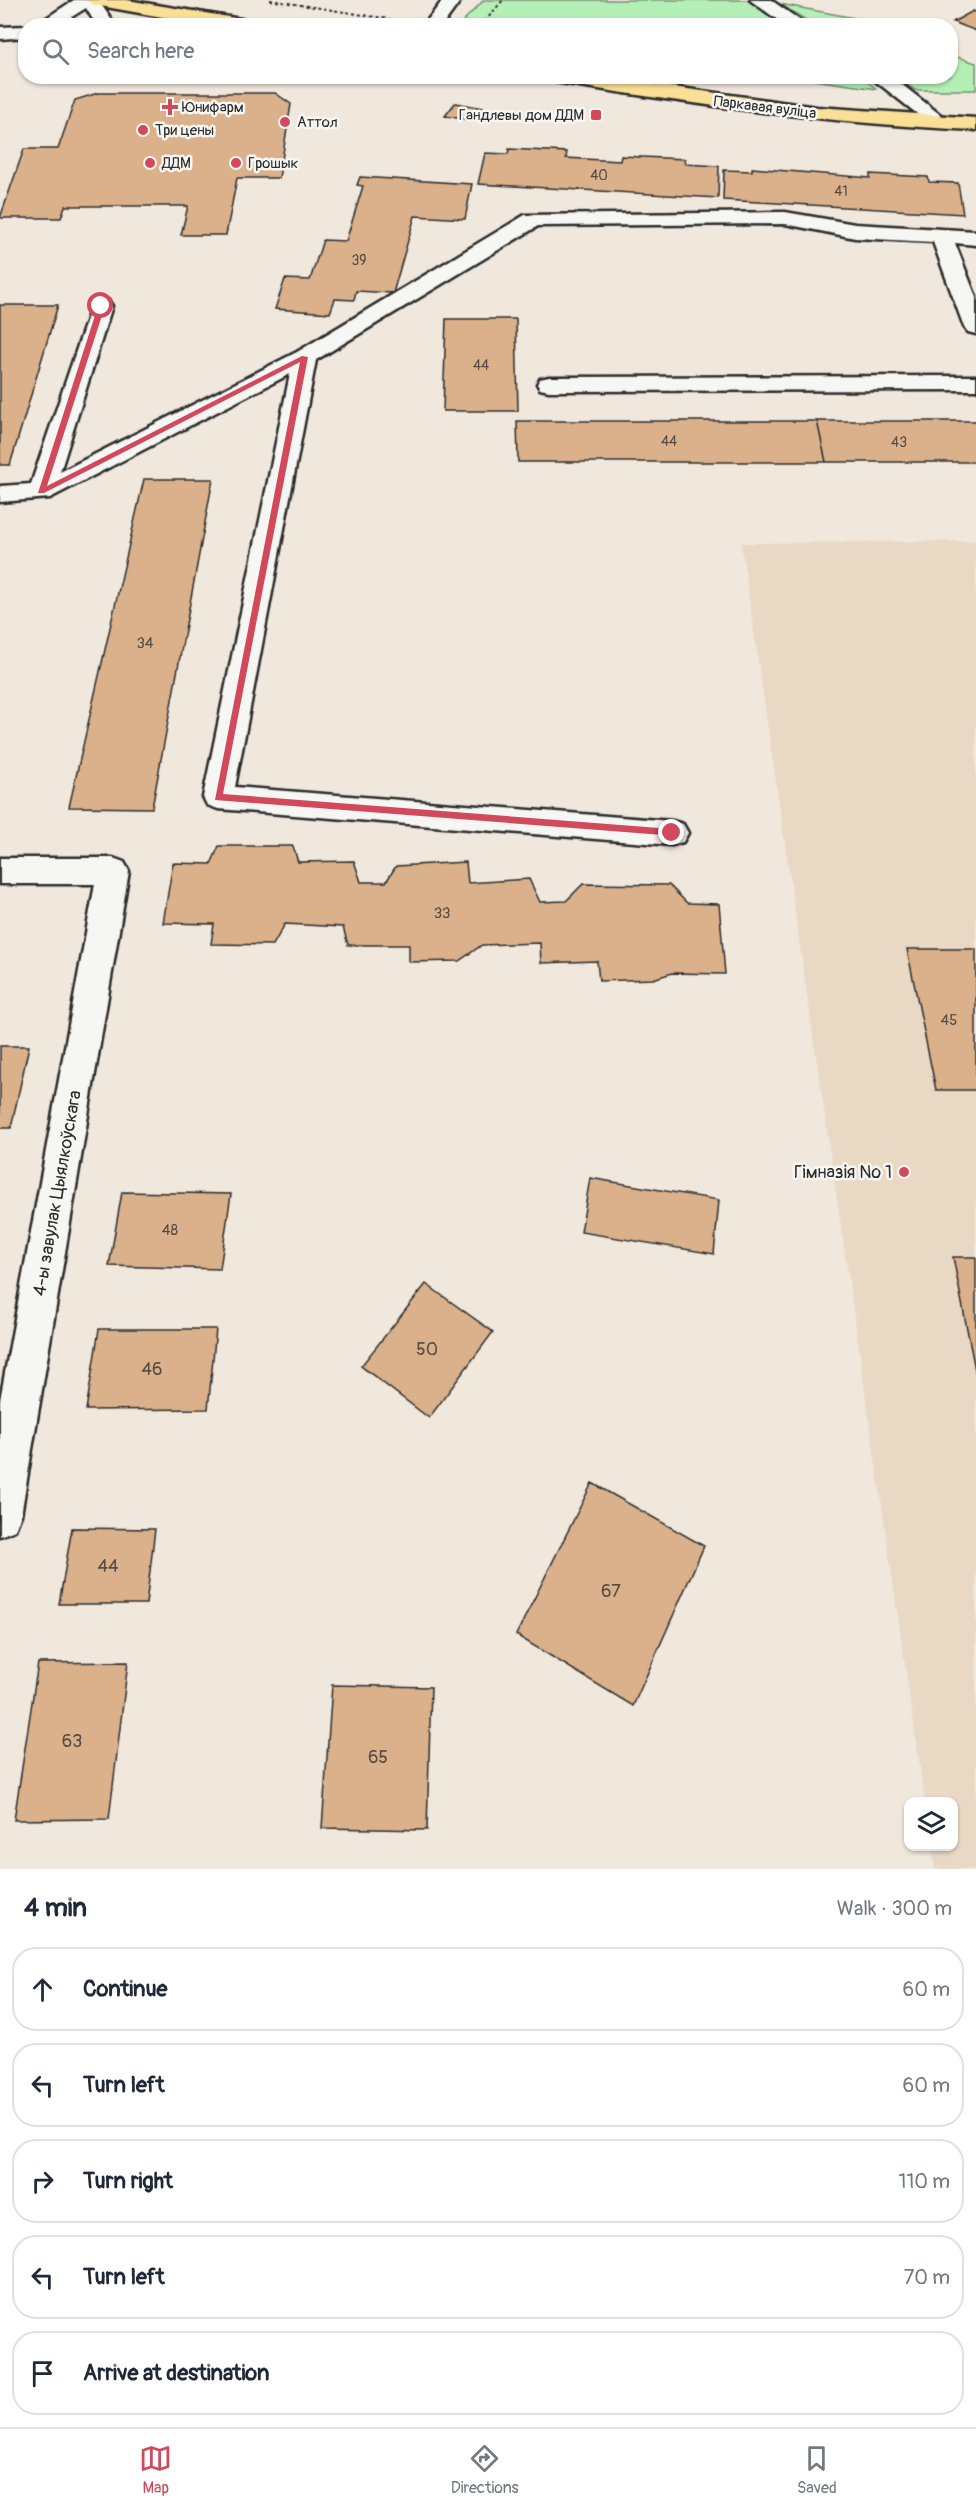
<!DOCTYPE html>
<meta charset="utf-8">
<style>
body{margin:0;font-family:Pangolin,sans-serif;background:#f2f2f3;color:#1f2937}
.controls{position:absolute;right:18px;bottom:18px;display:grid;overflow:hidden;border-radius:12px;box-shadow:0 2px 4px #0004}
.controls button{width:54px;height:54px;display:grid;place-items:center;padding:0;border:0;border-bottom:2px solid #e0e1e3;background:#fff;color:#1f2937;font:30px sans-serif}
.stop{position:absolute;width:18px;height:18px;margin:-14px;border:4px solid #d1495b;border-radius:50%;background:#fff}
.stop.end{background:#d1495b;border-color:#fff;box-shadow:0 2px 6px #0008}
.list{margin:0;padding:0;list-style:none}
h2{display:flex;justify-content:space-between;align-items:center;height:78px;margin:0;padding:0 24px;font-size:26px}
h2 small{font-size:20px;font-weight:400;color:#747a83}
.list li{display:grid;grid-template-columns:39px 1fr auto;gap:18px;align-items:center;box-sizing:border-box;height:84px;margin:0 12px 12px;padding:0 12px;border:2px solid #e0e1e3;border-radius:24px}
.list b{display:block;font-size:22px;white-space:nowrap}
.list em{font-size:20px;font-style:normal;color:#747a83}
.icon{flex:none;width:33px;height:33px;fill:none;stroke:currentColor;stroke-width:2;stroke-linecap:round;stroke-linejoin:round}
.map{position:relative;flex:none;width:976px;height:1869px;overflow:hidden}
.search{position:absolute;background:#fff;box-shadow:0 2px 4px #0004;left:18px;right:18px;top:18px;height:66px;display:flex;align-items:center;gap:15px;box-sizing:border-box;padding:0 21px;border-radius:24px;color:#747a83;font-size:22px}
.sheet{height:558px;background:#fff}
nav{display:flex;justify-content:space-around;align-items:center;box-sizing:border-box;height:84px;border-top:2px solid #e0e1e3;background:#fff;font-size:16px;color:#747a83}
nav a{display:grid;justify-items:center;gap:3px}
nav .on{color:#d1495b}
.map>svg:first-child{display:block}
</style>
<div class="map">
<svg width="976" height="1869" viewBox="0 0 976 1869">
<rect width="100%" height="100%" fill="#f0e8dd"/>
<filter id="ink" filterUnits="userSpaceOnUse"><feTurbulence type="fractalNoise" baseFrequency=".0167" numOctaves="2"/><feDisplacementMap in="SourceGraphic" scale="12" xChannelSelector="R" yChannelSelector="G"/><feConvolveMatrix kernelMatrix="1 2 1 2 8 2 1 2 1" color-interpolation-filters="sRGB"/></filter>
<g filter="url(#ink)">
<path fill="#e9d8c4" d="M976,541V1869H935L932,1847L954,1846V1802L925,1801L741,543Z"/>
<path fill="#b4f0b6" stroke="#708e70" stroke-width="1.5" d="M484,0H758L792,26H458Z
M780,4L865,20L878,25H814Z
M951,55L976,63V90H915L894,77L950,76Z
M793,77H861L877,89Z"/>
<path fill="#dab18b" stroke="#2b2b2b" stroke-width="1.5" d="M973,11L976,12V31L953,22Z
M98,93H275L291,104L279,178H237L226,235H181L188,206H65L61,218H0L24,149H58L75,100Z
M455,103L483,108L474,121L445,116Z
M509,149L567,152L566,158L620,161L621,156L685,159V164L719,166L718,198L478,184L485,153L508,154Z
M752,168L870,178V174L928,177L929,182L958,183L963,214L723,200L724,170L752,171Z
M360,177L472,184L465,219L415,216L393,293L356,291L354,300L335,299L330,313L275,309L285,279L310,280L323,240L346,241L363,186L357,185Z
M0,305H58L10,465H0Z
M446,319H516L518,411H443Z
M517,421H817L826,462H518Z
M817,421H976V462H826Z
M144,479H213L152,808L69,807Z
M219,846H293L298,862L354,861L361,882H386L396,866L466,862L468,883L529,879L540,902L566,901L583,884L669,885L687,903L719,904L725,974L672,973L653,979L599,981L597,961L541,963L540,943L482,945L459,961L409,962V945H348L343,927L285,924L273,945L211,944L214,924L163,923L173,863L211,864Z
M907,949H976V1090H936Z
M0,1046H29L11,1128H0Z
M590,1178L719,1200L714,1254L581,1232Z
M122,1192L231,1194L220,1269L109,1266Z
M953,1257H976V1375Z
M426,1284L493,1332L429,1418L361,1366Z
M99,1329H216L208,1409L86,1410Z
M592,1483L704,1546L633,1706L516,1635Z
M72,1528L155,1529L146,1604H59Z
M128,1662L109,1819L14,1820L38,1663Z
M332,1685L431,1687L427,1830L322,1828Z"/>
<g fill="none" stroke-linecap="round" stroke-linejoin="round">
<defs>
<path id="minor" d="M74,0H98L116,26H97L86,8L57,26H34Z
M443,0H461L442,26H423Z
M750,0H771L808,26H786Z
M26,26V37L0,39V27Z
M869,76H891L951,123L948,127H934Z
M785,212L855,224L976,231V245L955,243L976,297V334L968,332L964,327L933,242L855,238L785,224L538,226L316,360L235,787L672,821L683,824L688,833L683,842L672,845L218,809L207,805L203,797L290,374L50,498L0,502V486L31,484L93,301H109L112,306L60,472L297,352L525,215Z
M976,376V390L549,391L540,389L537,384L540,379L549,377Z
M0,858H113L124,862L129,871L21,1515L15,1530L0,1536V1400L95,884H0Z"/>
<path id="major" d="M86,0H127L247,20L256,26H212L95,5Z
M546,76H594L817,107L976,118V130C834,124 695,105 555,82Z"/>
</defs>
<use href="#minor" stroke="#2b2b2b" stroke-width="5"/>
<use href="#major" stroke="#2b2b2b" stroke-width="5"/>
<path stroke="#2b2b2b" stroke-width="2" stroke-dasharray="3 3" stroke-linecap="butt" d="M270,0L401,21
M481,26L503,0"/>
<use href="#minor" fill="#f6f6f2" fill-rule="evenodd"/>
<use href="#major" fill="#fadf96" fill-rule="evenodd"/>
</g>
</g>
<path fill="#d1495b" d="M101,304L105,306L47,486L302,356L308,357L223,794L672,829L677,833L676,836L215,800L300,362L44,493H38L98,306Z"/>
<g fill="#d1495b" stroke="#f6f6f2" stroke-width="2">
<path d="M167 98h6v6h6v6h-6v6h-6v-6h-6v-6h6z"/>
<rect x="590" y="109" width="12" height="12" rx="3"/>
<circle cx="285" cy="122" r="6"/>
<circle cx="143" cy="130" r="6"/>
<circle cx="150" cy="163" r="6"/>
<circle cx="236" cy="163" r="6"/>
<circle cx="904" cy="1172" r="6"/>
</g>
<g text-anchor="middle" stroke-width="5" stroke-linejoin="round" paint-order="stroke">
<g font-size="14" fill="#574c43">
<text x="599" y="180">40</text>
<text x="841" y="196">41</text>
<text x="359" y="265">39</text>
<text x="481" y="370">44</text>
<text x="669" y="446">44</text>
<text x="899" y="447">43</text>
</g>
<g font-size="15" fill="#2b2b2b" stroke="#f6f6f2" text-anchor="start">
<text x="182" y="112">Юнифарм</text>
<text x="584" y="120" text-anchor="end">Гандлевы дом ДДМ</text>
<text x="297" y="127">Аттол</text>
<text x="155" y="135">Три цены</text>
<text x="162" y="168">ДДМ</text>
<text x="248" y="168">Грошык</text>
</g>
<g font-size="15" fill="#2b2b2b" stroke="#f6f6f2">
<text transform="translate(765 107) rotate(7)" y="5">Паркавая вуліца</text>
</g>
<g font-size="15" fill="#574c43">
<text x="145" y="648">34</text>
<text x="442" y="918">33</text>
<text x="949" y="1025">45</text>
<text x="170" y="1235">48</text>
</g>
<g font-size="18" fill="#2b2b2b" stroke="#f6f6f2" text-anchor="end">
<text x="892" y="1178">Гімназія № 1</text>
</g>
<g font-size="18" fill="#2b2b2b" stroke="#f6f6f2">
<text transform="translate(57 1193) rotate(-80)" y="6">4-ы завулак Цыялкоўскага</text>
</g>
<g font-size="18" fill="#574c43">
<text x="427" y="1355">50</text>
<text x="152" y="1375">46</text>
<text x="108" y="1572">44</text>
<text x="611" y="1597">67</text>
<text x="72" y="1747">63</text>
<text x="378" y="1763">65</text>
</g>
</g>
</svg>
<div class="controls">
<button><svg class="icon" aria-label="layers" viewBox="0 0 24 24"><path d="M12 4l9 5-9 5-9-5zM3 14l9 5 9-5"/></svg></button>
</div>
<div class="stop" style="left:101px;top:306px"></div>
<div class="stop end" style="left:672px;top:833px"></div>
<div class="search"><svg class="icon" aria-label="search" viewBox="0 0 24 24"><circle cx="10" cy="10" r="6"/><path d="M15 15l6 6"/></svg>Search here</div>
</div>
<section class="sheet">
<h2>4 min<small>Walk · 300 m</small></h2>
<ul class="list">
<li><svg class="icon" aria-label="ahead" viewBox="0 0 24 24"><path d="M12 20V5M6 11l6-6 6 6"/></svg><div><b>Continue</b></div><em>60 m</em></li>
<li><svg class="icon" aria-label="left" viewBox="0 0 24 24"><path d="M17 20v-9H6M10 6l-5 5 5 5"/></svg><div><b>Turn left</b></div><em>60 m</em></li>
<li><svg class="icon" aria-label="right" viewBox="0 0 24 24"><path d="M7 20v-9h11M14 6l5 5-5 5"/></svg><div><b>Turn right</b></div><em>110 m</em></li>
<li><svg class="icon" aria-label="left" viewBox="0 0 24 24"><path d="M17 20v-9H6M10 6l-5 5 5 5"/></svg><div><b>Turn left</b></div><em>70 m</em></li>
<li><svg class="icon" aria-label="arrive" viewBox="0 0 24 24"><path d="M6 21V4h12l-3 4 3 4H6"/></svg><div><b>Arrive at destination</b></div></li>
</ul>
</section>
<nav>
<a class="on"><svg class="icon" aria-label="map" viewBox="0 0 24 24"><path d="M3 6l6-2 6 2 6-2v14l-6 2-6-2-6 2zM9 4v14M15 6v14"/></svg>Map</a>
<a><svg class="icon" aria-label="directions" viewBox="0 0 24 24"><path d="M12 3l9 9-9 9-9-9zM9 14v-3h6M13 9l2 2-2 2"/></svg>Directions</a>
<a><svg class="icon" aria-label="saved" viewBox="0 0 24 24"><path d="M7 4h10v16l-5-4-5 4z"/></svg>Saved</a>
</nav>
